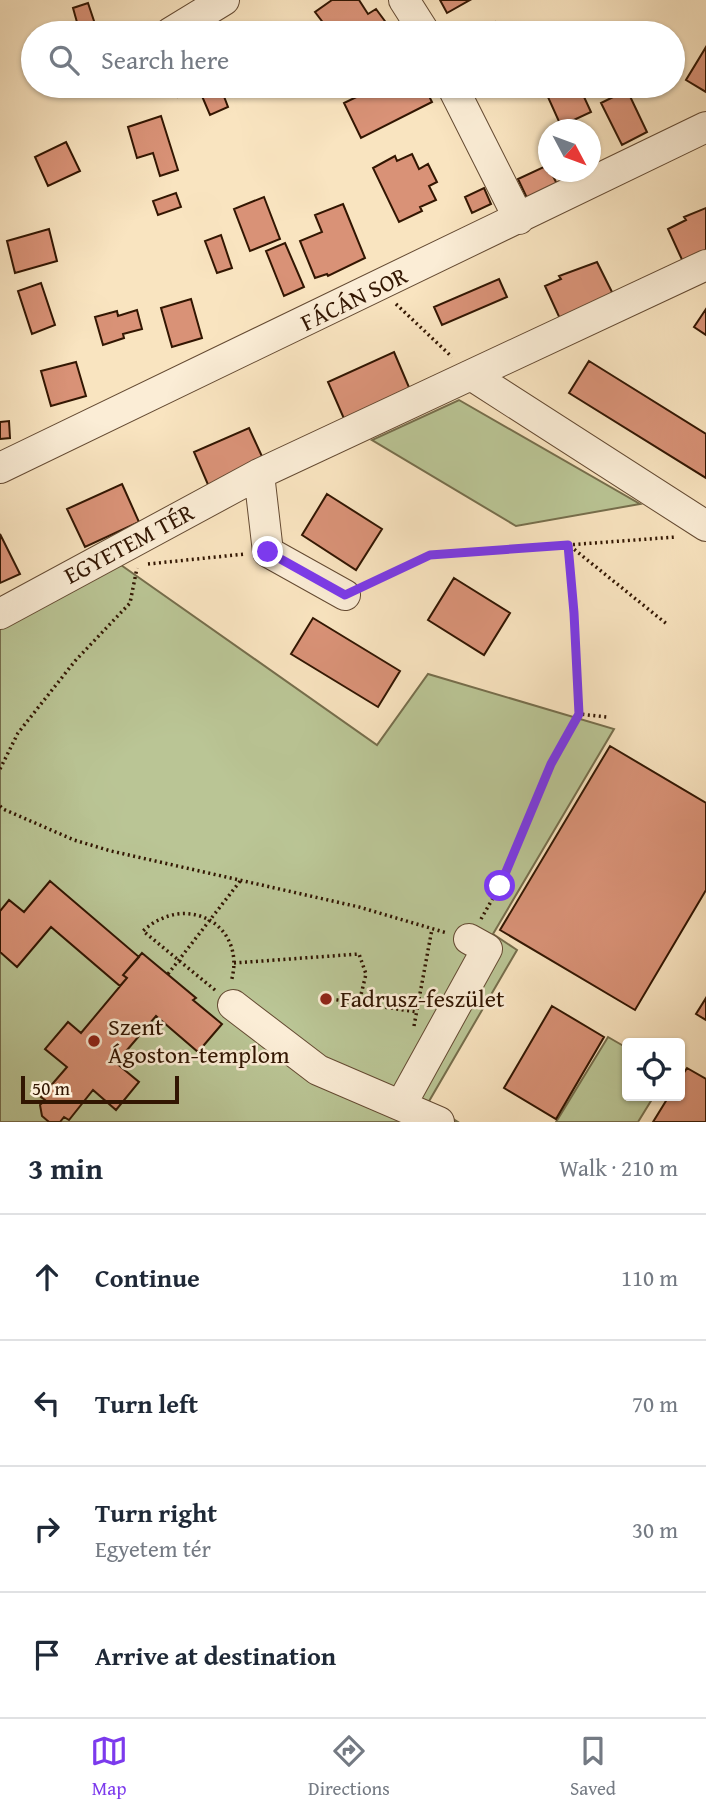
<!DOCTYPE html>
<meta charset="utf-8">
<style>
body{margin:0;font-family:"Gentium Book Plus",serif;background:#f2f2f3;color:#1f2937}
.controls{position:absolute;right:21px;bottom:21px;display:grid;overflow:hidden;border-radius:7px;box-shadow:0 2px 5px #0004}
.controls button{width:63px;height:63px;display:grid;place-items:center;padding:0;border:0;border-bottom:2px solid #e0e1e3;background:#fff;color:#1f2937;font:35px sans-serif}
.compass{position:absolute;left:538px;top:119px;width:63px;height:63px;border-radius:50%;background:#fff;box-shadow:0 2px 5px #0004;rotate:131deg}
.scale{position:absolute;left:21px;bottom:18px;width:158px;box-sizing:border-box;padding-left:7px;border:4px solid #321602;border-top:0;font-size:19px;line-height:24px;white-space:nowrap;color:#321602;-webkit-text-stroke:5px #fbedd6;paint-order:stroke}
.stop{position:absolute;width:21px;height:21px;margin:-16px;border:5px solid #7c3aed;border-radius:50%;background:#fff}
.stop.end{background:#7c3aed;border-color:#fff;box-shadow:0 2px 7px #0008}
.list{margin:0;padding:0;list-style:none}
h2{display:flex;justify-content:space-between;align-items:center;height:91px;margin:0;padding:0 28px;font-size:30px}
h2 small{font-size:23px;font-weight:400;color:#747a83}
.list li{display:grid;grid-template-columns:46px 1fr auto;gap:21px;align-items:center;box-sizing:border-box;height:126px;padding:0 28px;border-top:2px solid #e0e1e3}
.list b{display:block;font-size:26px;white-space:nowrap}
.list p{margin:0;font-size:23px;white-space:nowrap;color:#747a83}
.list em{font-size:23px;font-style:normal;color:#747a83}
.icon{flex:none;width:38px;height:38px;fill:none;stroke:currentColor;stroke-width:2;stroke-linecap:round;stroke-linejoin:round}
.map{position:relative;flex:none;width:706px;height:1122px;overflow:hidden}
.search{position:absolute;background:#fff;box-shadow:0 2px 5px #0004;left:21px;right:21px;top:21px;height:77px;display:flex;align-items:center;gap:18px;box-sizing:border-box;padding:0 24px;border-radius:38px;color:#747a83;font-size:26px}
.sheet{height:595px;background:#fff}
nav{display:flex;justify-content:space-around;align-items:center;box-sizing:border-box;height:98px;border-top:2px solid #e0e1e3;background:#fff;font-size:19px;color:#747a83}
nav a{display:grid;justify-items:center;gap:4px}
nav .on{color:#7c3aed}
.map>svg:first-child{display:block}
</style>
<div class="map">
<svg width="706" height="1122" viewBox="0 0 706 1122">
<rect width="100%" height="100%" fill="#f9e4c0"/>
<filter id="stains"><feTurbulence type="fractalNoise" baseFrequency=".00286" numOctaves="4"/><feColorMatrix values="0 0 0 0 .2 0 0 0 0 .09 0 0 0 0 .02 0 0 0 .5 -.17"/></filter>
<radialGradient id="worn" r=".72"><stop offset=".6" stop-color="#630" stop-opacity="0"/><stop offset="1" stop-color="#630" stop-opacity=".3"/></radialGradient>
<path fill="#bac595" stroke="#766e4c" stroke-width="2" d="M459,400L640,504L516,526L372,440Z
M111,558L377,745L428,674L614,729L493,934L517,950L428,1103L458,1122H0V620Z
M608,1037L627,1048V1096H654L638,1122H556Z"/>
<path fill="#d99277" stroke="#321602" stroke-width="2" d="M332,0H359L368,14L376,9L393,32L363,33L357,25L350,29L353,33H331L315,12Z
M440,0H470L447,13Z
M88,3L98,33H80L73,8Z
M495,22L500,33H473Z
M706,47V92L686,80Z
M173,86H220L228,107L210,115L199,89L178,97Z
M379,86H424L432,102L361,138L344,103Z
M543,86H579L591,112L561,126Z
M627,90L647,132L622,145L601,103Z
M161,116L178,170L160,176L153,153L137,158L128,127Z
M66,142L80,171L48,186L35,157Z
M412,154L419,169L428,164L437,182L429,186L436,200L420,207L422,211L399,222L373,168L395,156L397,161Z
M548,165V172H551L557,184L527,198L518,179Z
M484,188L491,204L472,213L465,197Z
M176,193L181,207L158,215L153,201Z
M264,197L280,239L250,251L234,209Z
M343,204L365,258L328,276L327,274L315,278L300,241L322,232L315,215Z
M706,208V253L684,264L668,229L686,220L684,217Z
M49,229L57,261L15,273L7,241Z
M221,235L232,268L217,273L205,241Z
M285,243L304,287L284,296L266,251Z
M597,262L614,296L561,321L545,286L561,279L559,276Z
M499,279L507,297L442,325L434,307Z
M41,283L55,325L32,334L18,291Z
M191,299L202,338L172,347L161,308Z
M706,309V335L694,327Z
M137,310L142,329L123,334L124,338L103,345L95,317L117,311L118,316Z
M394,352L411,392L345,421L328,382Z
M589,361L706,434V478L569,393Z
M76,362L86,396L51,406L41,371Z
M9,421L10,438L0,439V422Z
M249,428L265,463L209,487L194,452Z
M122,484L139,522L85,547L67,509Z
M327,494L382,529L356,570L302,535Z
M0,534L20,574L0,583Z
M454,578L510,613L484,655L428,620Z
M313,618L400,671L378,707L291,654Z
M610,746L706,803V890L635,1010L500,930Z
M50,881L139,957L123,975L127,978L120,986L51,927L17,967L0,952V911L9,900L24,912Z
M142,953L196,998L193,1000L222,1024L198,1052L156,1016L116,1063L139,1082L116,1110L93,1090L69,1120L64,1117L60,1122H49L42,1116L40,1105L45,1100L41,1097L67,1067L45,1049L68,1022L81,1033L127,978L123,975Z
M706,998V1020L696,1014Z
M552,1006L604,1037L556,1119L504,1088Z
M687,1068L706,1079V1122H653L669,1096H680V1079Z"/>
<g fill="none" stroke-linecap="round" stroke-linejoin="round">
<defs>
<path id="minor" d="M404,0L425,33
M170,33L224,0
M452,86L519,219
M471,375L706,526
M0,468L706,127
M259,474L268,552L345,595
M0,614L259,474L706,265
M233,1005L318,1070L439,1122
M401,1105L487,949L469,939"/>
</defs>
<use href="#minor" stroke="#644a32" stroke-width="32"/>
<path stroke="#321602" stroke-width="3.5" stroke-dasharray="2 3.5" stroke-linecap="butt" d="M396,304L452,357
M568,545L574,613L579,714
M570,546L668,625
M148,564L245,554
M366,586L430,555L676,537
M0,769L18,733L75,661L130,603L137,568
M0,806L3,809L74,840L111,851L359,907L447,933
M481,919L500,886L551,764L579,714L607,717
M234,963L359,954L366,974L359,1003
M168,974L241,880
M215,990L143,931C186,891 248,925 231,982
M331,999L417,1012
M414,1026L432,929"/>
<use href="#minor" stroke="#fbedd6" stroke-width="30"/>
</g>
<g fill="none" stroke-linecap="round" stroke-linejoin="round">
<path stroke="#7c3aed" stroke-width="9" d="M268,552L345,595L430,555L568,545L574,613L579,714L551,764L500,886"/>
</g>
<g fill="#8f2418" stroke="#fbedd6" stroke-width="2.5">
<circle cx="326" cy="999" r="7"/>
<circle cx="94" cy="1041" r="7"/>
</g>
<g text-anchor="middle" stroke-width="5" stroke-linejoin="round" paint-order="stroke">
<g font-size="24" fill="#321602" stroke="#fbedd6">
<text transform="translate(354 299) rotate(-26)" y="8">FÁCÁN SOR</text>
<text transform="translate(129 544) rotate(-28)" y="8">EGYETEM TÉR</text>
</g>
<g font-size="24" fill="#321602" stroke="#fbedd6" text-anchor="start">
<text x="340" y="1007">Fadrusz-feszület</text>
<text x="108" y="1035">Szent<tspan x="108" dy="28">Ágoston-templom</tspan></text>
</g>
</g>
<rect width="100%" height="100%" filter="url(#stains)"/>
<rect width="100%" height="100%" fill="url(#worn)"/>
</svg>
<div class="controls">
<button><svg class="icon" aria-label="locate" viewBox="0 0 24 24"><circle cx="12" cy="12" r="6"/><path d="M12 2v4M12 18v4M2 12h4M18 12h4"/></svg></button>
</div>
<svg class="compass" viewBox="-18 -18 36 36"><path d="M0-13l5 13h-10z" fill="#e53935"/><path d="M0 13l5-13h-10z" fill="#747a83"/></svg>
<div class="scale">50 m</div>
<div class="stop" style="left:500px;top:886px"></div>
<div class="stop end" style="left:268px;top:552px"></div>
<div class="search"><svg class="icon" aria-label="search" viewBox="0 0 24 24"><circle cx="10" cy="10" r="6"/><path d="M15 15l6 6"/></svg>Search here</div>
</div>
<section class="sheet">
<h2>3 min<small>Walk · 210 m</small></h2>
<ul class="list">
<li><svg class="icon" aria-label="ahead" viewBox="0 0 24 24"><path d="M12 20V5M6 11l6-6 6 6"/></svg><div><b>Continue</b></div><em>110 m</em></li>
<li><svg class="icon" aria-label="left" viewBox="0 0 24 24"><path d="M17 20v-9H6M10 6l-5 5 5 5"/></svg><div><b>Turn left</b></div><em>70 m</em></li>
<li><svg class="icon" aria-label="right" viewBox="0 0 24 24"><path d="M7 20v-9h11M14 6l5 5-5 5"/></svg><div><b>Turn right</b><p>Egyetem tér</p></div><em>30 m</em></li>
<li><svg class="icon" aria-label="arrive" viewBox="0 0 24 24"><path d="M6 21V4h12l-3 4 3 4H6"/></svg><div><b>Arrive at destination</b></div></li>
</ul>
</section>
<nav>
<a class="on"><svg class="icon" aria-label="map" viewBox="0 0 24 24"><path d="M3 6l6-2 6 2 6-2v14l-6 2-6-2-6 2zM9 4v14M15 6v14"/></svg>Map</a>
<a><svg class="icon" aria-label="directions" viewBox="0 0 24 24"><path d="M12 3l9 9-9 9-9-9zM9 14v-3h6M13 9l2 2-2 2"/></svg>Directions</a>
<a><svg class="icon" aria-label="saved" viewBox="0 0 24 24"><path d="M7 4h10v16l-5-4-5 4z"/></svg>Saved</a>
</nav>
